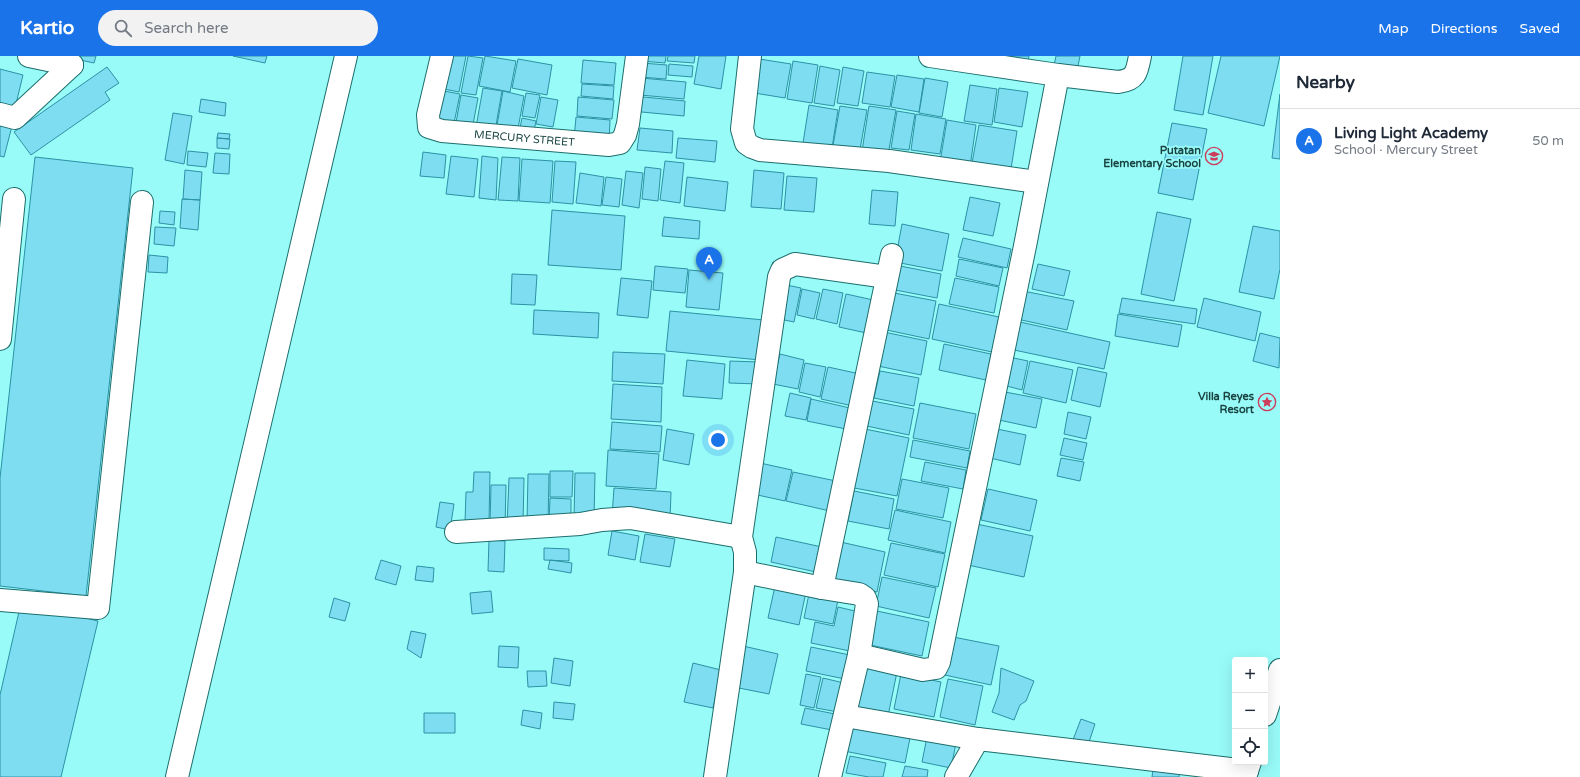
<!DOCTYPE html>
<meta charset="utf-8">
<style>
body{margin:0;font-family:"Varela Round",sans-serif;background:#f2f2f3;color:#1f2937}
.controls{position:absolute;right:12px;bottom:12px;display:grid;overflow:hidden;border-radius:4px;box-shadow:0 4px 16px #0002}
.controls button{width:36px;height:36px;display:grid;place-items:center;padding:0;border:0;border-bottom:1px solid #e0e1e3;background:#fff;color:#1f2937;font:20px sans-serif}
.you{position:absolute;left:718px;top:384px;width:14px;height:14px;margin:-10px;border:3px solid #fff;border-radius:50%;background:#1a73e8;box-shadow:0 0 0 6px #1a73e833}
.badge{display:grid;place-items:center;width:26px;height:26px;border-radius:50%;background:#1a73e8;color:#fff;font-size:13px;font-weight:700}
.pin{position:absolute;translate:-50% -33px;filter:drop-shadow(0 1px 2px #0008)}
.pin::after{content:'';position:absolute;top:21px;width:14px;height:12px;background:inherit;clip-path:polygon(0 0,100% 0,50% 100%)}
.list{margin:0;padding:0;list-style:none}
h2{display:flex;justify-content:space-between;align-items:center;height:52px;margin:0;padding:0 16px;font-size:17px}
h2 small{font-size:13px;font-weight:400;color:#747a83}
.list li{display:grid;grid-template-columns:26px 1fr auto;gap:12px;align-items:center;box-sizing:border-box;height:64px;padding:0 16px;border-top:1px solid #e0e1e3}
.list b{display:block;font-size:15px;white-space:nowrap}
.list p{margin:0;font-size:13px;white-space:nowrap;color:#747a83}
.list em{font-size:13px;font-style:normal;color:#747a83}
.icon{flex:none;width:22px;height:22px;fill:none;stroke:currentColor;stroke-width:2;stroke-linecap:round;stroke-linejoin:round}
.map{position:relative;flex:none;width:1280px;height:721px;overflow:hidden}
header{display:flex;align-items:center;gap:24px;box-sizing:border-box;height:56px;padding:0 20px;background:#1a73e8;color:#fff}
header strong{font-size:19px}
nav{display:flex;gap:22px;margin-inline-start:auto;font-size:14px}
.search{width:280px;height:36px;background:#f2f2f3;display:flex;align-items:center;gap:10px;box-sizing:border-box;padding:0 14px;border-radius:22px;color:#747a83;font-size:15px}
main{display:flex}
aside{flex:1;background:#fff}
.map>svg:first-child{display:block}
</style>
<header>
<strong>Kartio</strong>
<div class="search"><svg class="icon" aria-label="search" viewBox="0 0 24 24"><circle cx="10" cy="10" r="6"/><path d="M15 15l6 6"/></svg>Search here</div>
<nav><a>Map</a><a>Directions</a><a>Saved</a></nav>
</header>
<main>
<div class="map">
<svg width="1280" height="721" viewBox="0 0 1280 721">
<rect width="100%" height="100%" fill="#98fbf8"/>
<path fill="#7eddf1" stroke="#2c92a5" d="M62,0H96L94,7Z
M233,0H267L265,7Z
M445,0H466L459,36L439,32Z
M468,0L483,2L476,39L461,37Z
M485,0L516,5L510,36L479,30Z
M642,0H666L665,7L641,5Z
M668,0H695L694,7L667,5Z
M699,0H726L721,33L694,28Z
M1004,0H1029L1028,5Z
M1056,0H1080L1077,15L1054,10Z
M1183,0H1213L1203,59L1174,54Z
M1221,0H1280L1264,70L1208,57Z
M753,2L791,8L785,42L748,36Z
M518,3L552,9L547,39L512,32Z
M583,4L616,7L614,29L581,27Z
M793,5L818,9L812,47L787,43Z
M642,7L667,9L666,23L640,21Z
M669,8L693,10L692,21L668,19Z
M820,10L840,14L834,50L814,47Z
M107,11L119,27L105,36L110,44L31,99L14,76Z
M843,11L864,15L858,50L837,47Z
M0,13L23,19L15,52L0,49Z
M867,16L895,20L890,51L862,47Z
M897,19L924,23L919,56L891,51Z
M641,22L686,26L684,43L640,39Z
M925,22L948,26L942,61L919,57Z
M582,28L614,30L613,43L581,40Z
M970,29L997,33L992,69L964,65Z
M483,32L502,35L495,75L476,71Z
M999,32L1028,36L1022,71L994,66Z
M444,35L460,38L454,67L438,64Z
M503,35L524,40L517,78L496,75Z
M526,37L540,39L535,62L522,60Z
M1280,38V103L1272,102Z
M461,39L478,42L472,74L455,72Z
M633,40L685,45L684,60L631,55Z
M541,41L558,44L553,71L536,68Z
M578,41L614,44L612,63L577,60Z
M201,43L226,47L225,60L199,56Z
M809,49L838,54L832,92L803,87Z
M840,50L867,54L859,99L832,95Z
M869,50L896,54L888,99L862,95Z
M897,55L915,58L909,94L891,92Z
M173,57L192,60L184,108L165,104Z
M916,58L946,63L940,98L911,94Z
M576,61L610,64L609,86L574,83Z
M522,62L536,65L534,75L520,72Z
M947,64L976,69L970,111L940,106Z
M0,67L12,70L4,101L0,100Z
M1172,67L1207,73L1193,144L1158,137Z
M979,69L1017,75L1011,113L972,107Z
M640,72L673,75L672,97L637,94Z
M218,77L230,78L229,83L217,82Z
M217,82L230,83L229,93L217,92Z
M678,82L717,85L715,106L676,102Z
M188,95L208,97L206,111L187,109Z
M423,96L446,99L444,122L420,120Z
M215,97L230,98L229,118L213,117Z
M451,100L478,103L474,141L446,138Z
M482,100L498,102L496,144L479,142Z
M35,101L133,112L86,540L0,530V422Z
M502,101L520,102L518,145L498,144Z
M522,103L553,105L550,147L519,145Z
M555,105L576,106L573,148L552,146Z
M665,105L684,107L680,147L660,144Z
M645,111L661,113L658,145L642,143Z
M185,114L202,116L200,144L183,143Z
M754,114L784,117L781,153L751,151Z
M626,115L643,117L639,152L622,149Z
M580,117L604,121L601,150L576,147Z
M787,120L817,122L814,156L784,154Z
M606,121L622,123L619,151L602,149Z
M687,121L728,126L725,155L684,150Z
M872,134L898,136L895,170L869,168Z
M970,141L1000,147L993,180L963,174Z
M182,143L200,144L198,174L180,172Z
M552,154L625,160L621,214L548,209Z
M160,155L175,156L174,169L159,167Z
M1157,156L1191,163L1174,245L1141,238Z
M664,161L700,165L699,183L662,180Z
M902,168L949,178L942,215L895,206Z
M1253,170L1280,175V213L1274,243L1239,236Z
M155,171L176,172L174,190L154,188Z
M963,182L1011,193L1007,212L958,201Z
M149,199L168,201L167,217L148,216Z
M959,203L1003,212L999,230L956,220Z
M1038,208L1070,215L1064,240L1032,233Z
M895,209L941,218L937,242L890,233Z
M655,210L688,213L685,237L653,234Z
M689,214L723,217L719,254L686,251Z
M512,218L537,219L535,249L511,248Z
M621,222L652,225L648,262L617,259Z
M955,222L999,231L994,257L949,248Z
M782,228L801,232L794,266L775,262Z
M802,233L820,237L814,263L797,259Z
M823,233L843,237L837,268L816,263Z
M1023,235L1074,245L1067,274L1017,263Z
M889,236L936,245L929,283L882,273Z
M846,238L878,245L871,278L839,271Z
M1122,242L1197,253L1195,268L1119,257Z
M1204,242L1261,256L1255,285L1197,271Z
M939,248L999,261L992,296L932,283Z
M534,254L599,257L598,282L533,278Z
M670,255L764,264L760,304L666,295Z
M1118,258L1182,269L1178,291L1115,280Z
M1020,266L1110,286L1104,313L1014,294Z
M879,275L927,285L921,319L873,309Z
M1260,277L1280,282L1279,312L1253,305Z
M944,288L991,298L986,324L939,314Z
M613,296L665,298L663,328L612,325Z
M780,298L804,304L798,333L773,328Z
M1009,301L1028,305L1022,334L1003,329Z
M687,304L725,308L722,343L683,340Z
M730,305L759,306V328L729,327Z
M1030,305L1073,314L1066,347L1023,337Z
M805,307L826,311L820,341L799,336Z
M828,311L860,318L853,350L821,343Z
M1078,311L1107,317L1100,351L1071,344Z
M880,315L919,322L914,350L874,342Z
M613,328L662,331L661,366L611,363Z
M1005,336L1042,343L1036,372L999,364Z
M790,337L811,342L806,364L785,360Z
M811,343L850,352L846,373L807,365Z
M867,344L914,353L909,379L862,369Z
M920,347L976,358L969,393L913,382Z
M1068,356L1091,361L1086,383L1064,378Z
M612,366L662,370L660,396L610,393Z
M860,372L909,382L897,440L849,431Z
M667,373L694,378L689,409L663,404Z
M997,373L1026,379L1020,409L990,402Z
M1064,382L1087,387L1083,404L1060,399Z
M913,384L970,395L967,412L910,401Z
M608,394L659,398L656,433L606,430Z
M1061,402L1084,406L1080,425L1057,420Z
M925,406L966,414L963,433L921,425Z
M760,407L792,414L785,445L753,438Z
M550,415H573L572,441H550Z
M474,416H490L489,467L465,466L466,436H473Z
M793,416L836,425L830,455L786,445Z
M575,417H595L594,464L574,463Z
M528,418H549L548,468L527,467Z
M509,422H524L523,470H507Z
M902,423L949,432L943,462L896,453Z
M491,429H506L505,470L490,469Z
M614,432L671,436L670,464L612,460Z
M988,433L1037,444L1030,475L981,464Z
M854,435L894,443L889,473L848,465Z
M550,442L571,443V467L549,466Z
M440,446L454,448L450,474L436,471Z
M895,454L951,466L945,497L888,484Z
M972,467L1033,480L1024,521L963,508Z
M612,475L639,480L635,504L608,499Z
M645,478L675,483L670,511L640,506Z
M776,481L822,491L816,516L771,506Z
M489,484L505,485L504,516L488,515Z
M836,485L885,496L877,536L827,526Z
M891,487L945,498L938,531L884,519Z
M544,492L569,493V505L544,504Z
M381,504L401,510L396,529L375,523Z
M550,504L572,507L571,517L548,513Z
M417,510L434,512L433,526L415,524Z
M882,521L936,532L929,562L876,550Z
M775,530L806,536L799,569L768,562Z
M810,533L839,539L833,568L804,562Z
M491,535L493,556L472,558L470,537Z
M334,542L350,547L345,565L329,561Z
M21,547L98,565L61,721H0V639Z
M838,551L859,556L850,595L811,587L815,566L834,570Z
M872,554L929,566L922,600L865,588Z
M411,575L426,578L421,602L407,593Z
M948,580L999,590L991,629L940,618Z
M499,590L519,591L518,612L498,611Z
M743,590L778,598L769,638L734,631Z
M811,591L850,599L845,623L806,615Z
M554,602L573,605L570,630L551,627Z
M693,607L721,614L713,652L684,646Z
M860,608L897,616L888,660L851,653Z
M1001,612L1034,625L1026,645L1020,649L1014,664L992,656L999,637Z
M527,615H546L547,630L528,631Z
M806,618L821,621L814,652L800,649Z
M901,618L941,626L934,661L894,653Z
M823,622L844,627L838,656L816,652Z
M948,623L983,630L975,669L940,661Z
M554,646L575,648L573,664L553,662Z
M805,652L835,658L832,674L801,668Z
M523,654L542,657L540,673L521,669Z
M424,657H455V677H424Z
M1081,663L1095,668L1088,689H1071Z
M851,664L911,677L905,707L844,695Z
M928,676L957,682L951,712L922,706Z
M850,700L886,707L883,721H869L846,717Z
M1154,706L1180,710L1179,721H1152Z
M905,710L928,714L927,721H902Z"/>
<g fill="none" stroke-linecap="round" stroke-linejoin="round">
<defs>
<g id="minor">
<path d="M29,0L72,9"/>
<path id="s1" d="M442,0L428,59L429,71L442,75L609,89L620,87L625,79L628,68L637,0"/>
<path d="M750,0L742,73L746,87L752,91L760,94L889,105L1037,126"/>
<path d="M930,0L1058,19L1118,26C1136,24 1137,16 1140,0"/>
<path d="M0,58L15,62L72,9"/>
<path d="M0,283L14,143"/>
<path d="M456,476L580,468L602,464L630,462L741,481"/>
<path d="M745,516L822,532L859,538L865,542L867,548L859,599L830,721"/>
<path d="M822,532L892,199"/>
<path d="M0,544L98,552L142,146"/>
<path d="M859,599L923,614L936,612L939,606L1025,190L1058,19"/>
<path d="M845,660L978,683L1247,715"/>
<path d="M177,721L346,0"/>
<path d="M715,721L745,516V496L741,481L779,221L782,214L795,208L887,221"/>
<path d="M956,721L978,683"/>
</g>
<path id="major" d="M1265,659L1280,614
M1245,721L1250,706"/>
</defs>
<use href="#minor" stroke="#1c6e6c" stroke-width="24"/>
<use href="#major" stroke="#1c6e6c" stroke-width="24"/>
<use href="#minor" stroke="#fff" stroke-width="22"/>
<use href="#major" stroke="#fff" stroke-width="22"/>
</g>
<defs>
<symbol id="school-ring" viewBox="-11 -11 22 22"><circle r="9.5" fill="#98fbf8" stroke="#cd3d5b" stroke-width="1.5"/><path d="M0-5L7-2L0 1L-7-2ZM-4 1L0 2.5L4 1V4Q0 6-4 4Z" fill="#cd3d5b"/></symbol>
<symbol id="sight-ring" viewBox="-11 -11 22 22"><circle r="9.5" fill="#98fbf8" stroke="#cd3d5b" stroke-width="1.5"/><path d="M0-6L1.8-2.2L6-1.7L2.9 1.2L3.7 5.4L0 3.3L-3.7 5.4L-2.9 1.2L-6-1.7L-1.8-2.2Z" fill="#cd3d5b"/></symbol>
</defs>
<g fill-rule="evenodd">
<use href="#school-ring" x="1204" y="90" width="20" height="20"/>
<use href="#sight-ring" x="1257" y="336" width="20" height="20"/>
</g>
<g text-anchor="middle" stroke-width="3.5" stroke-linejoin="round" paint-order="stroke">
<g font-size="11" fill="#194442" stroke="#98fbf8">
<text dy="4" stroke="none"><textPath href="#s1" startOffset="169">MERCURY STREET</textPath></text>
</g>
<g font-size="11" font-weight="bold" fill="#194442" stroke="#98fbf8" text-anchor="end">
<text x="1201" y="98">Putatan<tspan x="1201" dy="13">Elementary School</tspan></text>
<text x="1254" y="344">Villa Reyes<tspan x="1254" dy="13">Resort</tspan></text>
</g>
</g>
</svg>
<div class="controls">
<button>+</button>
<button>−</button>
<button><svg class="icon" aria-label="locate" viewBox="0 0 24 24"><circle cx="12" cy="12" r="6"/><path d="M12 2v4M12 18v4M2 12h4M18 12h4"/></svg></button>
</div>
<div class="you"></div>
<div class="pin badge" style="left:709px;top:224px">A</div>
</div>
<aside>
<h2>Nearby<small></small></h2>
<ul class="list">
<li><span class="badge">A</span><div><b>Living Light Academy</b><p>School · Mercury Street</p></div><em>50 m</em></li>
</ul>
</aside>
</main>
